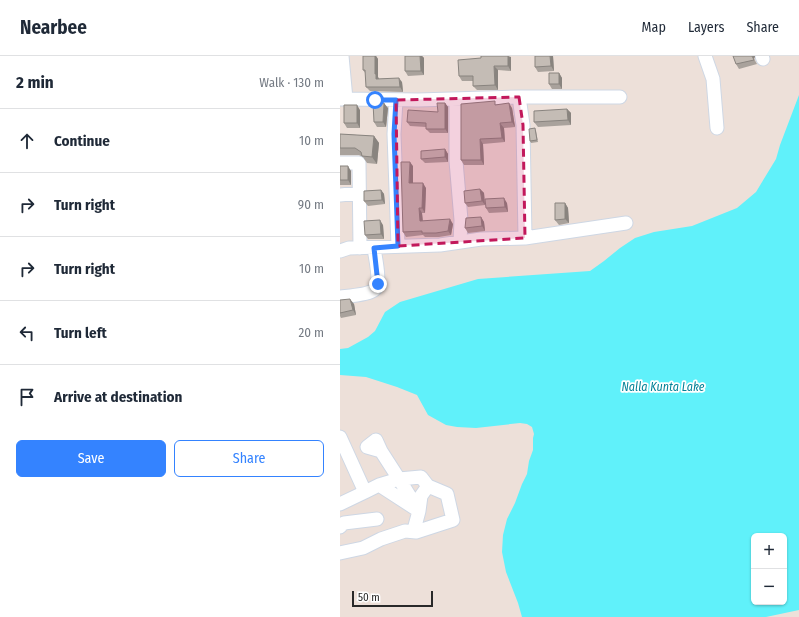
<!DOCTYPE html>
<meta charset="utf-8">
<style>
body{margin:0;font-family:"Fira Sans Condensed",sans-serif;background:#f2f2f3;color:#1f2937}
.controls{position:absolute;right:12px;bottom:12px;display:grid;overflow:hidden;border-radius:6px;box-shadow:0 1px 3px #0004}
.controls button{width:36px;height:36px;display:grid;place-items:center;padding:0;border:0;border-bottom:1px solid #e0e1e3;background:#fff;color:#1f2937;font:20px sans-serif}
.scale{position:absolute;left:12px;bottom:10px;width:81px;box-sizing:border-box;padding-left:4px;border:2px solid #292929;border-top:0;font-size:11px;line-height:14px;white-space:nowrap;color:#292929;-webkit-text-stroke:3px #fff;paint-order:stroke}
.stop{position:absolute;width:12px;height:12px;margin:-9px;border:3px solid #3483ff;border-radius:50%;background:#fff}
.stop.end{background:#3483ff;border-color:#fff;box-shadow:0 1px 4px #0008}
.list{margin:0;padding:0;list-style:none}
h2{display:flex;justify-content:space-between;align-items:center;height:52px;margin:0;padding:0 16px;font-size:17px}
h2 small{font-size:13px;font-weight:400;color:#747a83}
.list li{display:grid;grid-template-columns:26px 1fr auto;gap:12px;align-items:center;box-sizing:border-box;height:64px;padding:0 16px;border-top:1px solid #e0e1e3}
.list b{display:block;font-size:15px;white-space:nowrap}
.list em{font-size:13px;font-style:normal;color:#747a83}
.actions{display:flex;gap:8px;padding:12px 16px}
.actions a{flex:1;padding:9px 0;border:1px solid #3483ff;border-radius:6px;text-align:center;font-size:14px;color:#3483ff}
.actions .main{background:#3483ff;color:#fff}
.icon{flex:none;width:22px;height:22px;fill:none;stroke:currentColor;stroke-width:2;stroke-linecap:round;stroke-linejoin:round}
.map{position:relative;flex:none;width:459px;height:561px;overflow:hidden}
header{display:flex;align-items:center;gap:24px;box-sizing:border-box;height:56px;padding:0 20px;background:#fff;border-bottom:1px solid #e0e1e3}
header strong{font-size:19px}
nav{display:flex;gap:22px;margin-inline-start:auto;font-size:14px}
main{display:flex}
aside{flex:1;background:#fff}
.map>svg:first-child{display:block}
</style>
<header>
<strong>Nearbee</strong>
<nav><a>Map</a><a>Layers</a><a>Share</a></nav>
</header>
<main>
<aside>
<h2>2 min<small>Walk · 130 m</small></h2>
<ul class="list">
<li><svg class="icon" aria-label="ahead" viewBox="0 0 24 24"><path d="M12 20V5M6 11l6-6 6 6"/></svg><div><b>Continue</b></div><em>10 m</em></li>
<li><svg class="icon" aria-label="right" viewBox="0 0 24 24"><path d="M7 20v-9h11M14 6l5 5-5 5"/></svg><div><b>Turn right</b></div><em>90 m</em></li>
<li><svg class="icon" aria-label="right" viewBox="0 0 24 24"><path d="M7 20v-9h11M14 6l5 5-5 5"/></svg><div><b>Turn right</b></div><em>10 m</em></li>
<li><svg class="icon" aria-label="left" viewBox="0 0 24 24"><path d="M17 20v-9H6M10 6l-5 5 5 5"/></svg><div><b>Turn left</b></div><em>20 m</em></li>
<li><svg class="icon" aria-label="arrive" viewBox="0 0 24 24"><path d="M6 21V4h12l-3 4 3 4H6"/></svg><div><b>Arrive at destination</b></div></li>
</ul>
<div class="actions"><a class="main">Save</a><a>Share</a></div>
</aside>
<div class="map">
<svg width="459" height="561" viewBox="0 0 459 561">
<rect width="100%" height="100%" fill="#ede0d9"/>
<path fill="#60f1fa" fill-rule="evenodd" d="M459,39V554L426,561H182L178,547L166,516L162,496L163,479L167,463L175,447L182,428L187,418L189,405L193,394V382L194,378L192,371L187,368L180,367L136,372L117,371L106,369L88,359L77,339L57,331L26,321L0,319V293L8,292L28,281L35,275L45,256L60,246L138,223L250,215L264,205L280,192L295,182L314,176L352,170L397,152L416,136L436,103L440,89ZM414,480H444V546H414Z"/>
<g fill="none" stroke-linecap="round" stroke-linejoin="round">
<defs>
<path id="minor" d="M365,0L373,23L377,72
M422,0L423,3
M179,41H280
M0,43H6L2,0
M6,43L78,44L179,41L183,69L185,182
M116,43V105L121,164L120,186
M56,44L54,78L58,190
M0,107H19L20,192
M0,139L19,137
M0,195L9,192L100,189L141,183L185,182L286,167
M0,241C8,240 28,239 34,234C42,228 35,201 34,192
M0,381L25,436L0,448
M39,429L76,453
M25,436L39,429L59,423L41,395L36,384L27,391L41,395
M0,471L4,467L37,463
M76,476L75,470L79,455L81,440L88,430
M0,497L23,492L41,483L65,475L76,476L113,464L107,438L88,430L81,421L59,423L79,455"/>
</defs>
<use href="#minor" stroke="#ced7e4" stroke-width="15"/>
<use href="#minor" stroke="#fff" stroke-width="13"/>
</g>
<path fill="#a9a29c" d="M23,0H36L38,3V21L39,23L62,26L63,36L30,35L26,31V18L23,14Z
M65,0H82L84,2V19L68,20L65,15Z
M213,0L214,15L198,16L195,11Z
M393,0H415L414,3L417,8L399,13L396,8Z
M171,1V15L158,14V34H137L133,30V25H122L119,20Z
M219,17L222,22V33H212L209,28Z
M105,47L108,51V77H90L86,73V71L70,70L67,66L98,56Z
M157,49L172,52L175,71L164,72L165,86L143,88L144,109H124L121,104Z
M48,52L46,71H37L34,66Z
M227,53L231,57V69L198,71L194,66Z
M20,54V72H7L4,67Z
M196,75L198,86L191,87L190,85Z
M0,78L34,80L39,87L37,108L27,107L23,101L19,99H0Z
M105,93L108,98V106L85,107L81,103Z
M0,110L11,115V129H0Z
M73,110V127L86,132L85,157H82L83,165L113,168L111,179L99,181H85L83,179L66,181L63,176Z
M140,133L144,137L145,149L128,151L125,147Z
M41,134L44,138L45,148L28,150L24,145Z
M167,147L168,156L149,157L146,152Z
M225,147L228,152L229,167L219,169L215,164Z
M141,161L144,166L145,175L128,177L125,172Z
M43,169L44,183H28L25,179Z
M0,244L14,248L16,259L1,262L0,260Z"/>
<path fill="#89847f" d="M35,0H36L38,3V21L39,23H36L35,18Z
M80,0H82L84,2V19L81,15Z
M168,0L171,1V15L168,10Z
M210,0H213L214,15L211,10Z
M412,0H415L414,3L417,8Z
M154,10L158,14V34L155,29Z
M219,17L222,22V33L219,28Z
M59,22L62,26L63,36L60,31Z
M44,47L48,52L46,71L43,66Z
M105,47L108,51V77L105,73Z
M169,47L172,52L175,71L172,66Z
M17,49L20,54V72L17,67Z
M227,53L231,57V69L228,64Z
M160,67L164,72L165,86L162,82Z
M34,80L39,87L37,108L32,101Z
M140,83L143,88L144,109L141,104Z
M105,93L108,98V106L105,101Z
M70,106L73,110V131L69,127Z
M8,110L11,115V129L8,124Z
M83,127L86,132L85,157L82,152Z
M140,133L144,137L145,149L142,145Z
M41,134L44,138L45,148L42,144Z
M164,142L167,147L168,156L165,151Z
M225,147L228,152L229,167L225,163Z
M79,152L82,157L83,169L80,165Z
M141,161L144,166L145,175L142,170Z
M110,163L113,168L111,179L108,175Z
M40,164L43,169L44,183L41,178Z
M10,243L14,248L16,259L13,254Z"/>
<path fill="#c4bcb5" stroke="#89847f" d="M23,0H35V18H36V23L59,22L60,31H26L25,14H23Z
M65,0H80L81,15H65Z
M141,0H168V10H154L155,29L133,30V20H119L118,4L141,2Z
M195,0H210L211,10L195,11Z
M393,0H412L414,4L396,8Z
M209,17H219V28H209Z
M155,45V49L169,47L172,66L160,67L162,82L140,83L141,104H121V48Z
M33,47H44L43,66H34Z
M97,47H105V73H86V67L67,66L68,54L98,56Z
M4,49H17V67H4Z
M227,53L228,64L194,66V55Z
M195,72L197,84L190,85L189,73Z
M0,78L34,80L32,101L22,100L21,96L15,92H0Z
M105,93V101L81,103V95Z
M61,106H70L69,127H83L82,152H79L80,165L110,163L108,175L96,177H82V175L63,176Z
M0,110H8V124H0Z
M140,133L142,145L125,147L124,135Z
M41,134L42,144L24,145V135Z
M164,142L165,151L146,152L145,143Z
M215,147H225V163L215,164Z
M141,161L142,170L125,172L126,162Z
M40,164L41,178L25,179L24,165Z
M10,243L13,254L0,257V244Z"/>
<g fill="none" stroke-linecap="round" stroke-linejoin="round">
<path stroke="#3483ff" stroke-width="5" d="M35,44H56L54,78L58,190L34,192L38,228"/>
</g>
<path fill="#c2185b" fill-opacity="0.2" stroke="#c2185b" stroke-width="3" stroke-dasharray="8 5" stroke-linejoin="round" d="M179,41L183,69L185,182L58,190L56,44Z"/>
<g text-anchor="middle" stroke-width="3.5" stroke-linejoin="round" paint-order="stroke">
<g font-size="12" font-style="italic" fill="#028297" stroke="#fff">
<text x="323" y="335">Nalla Kunta Lake</text>
</g>
</g>
</svg>
<div class="controls">
<button>+</button>
<button>−</button>
</div>
<div class="scale">50 m</div>
<div class="stop" style="left:35px;top:44px"></div>
<div class="stop end" style="left:38px;top:228px"></div>
</div>
</main>
